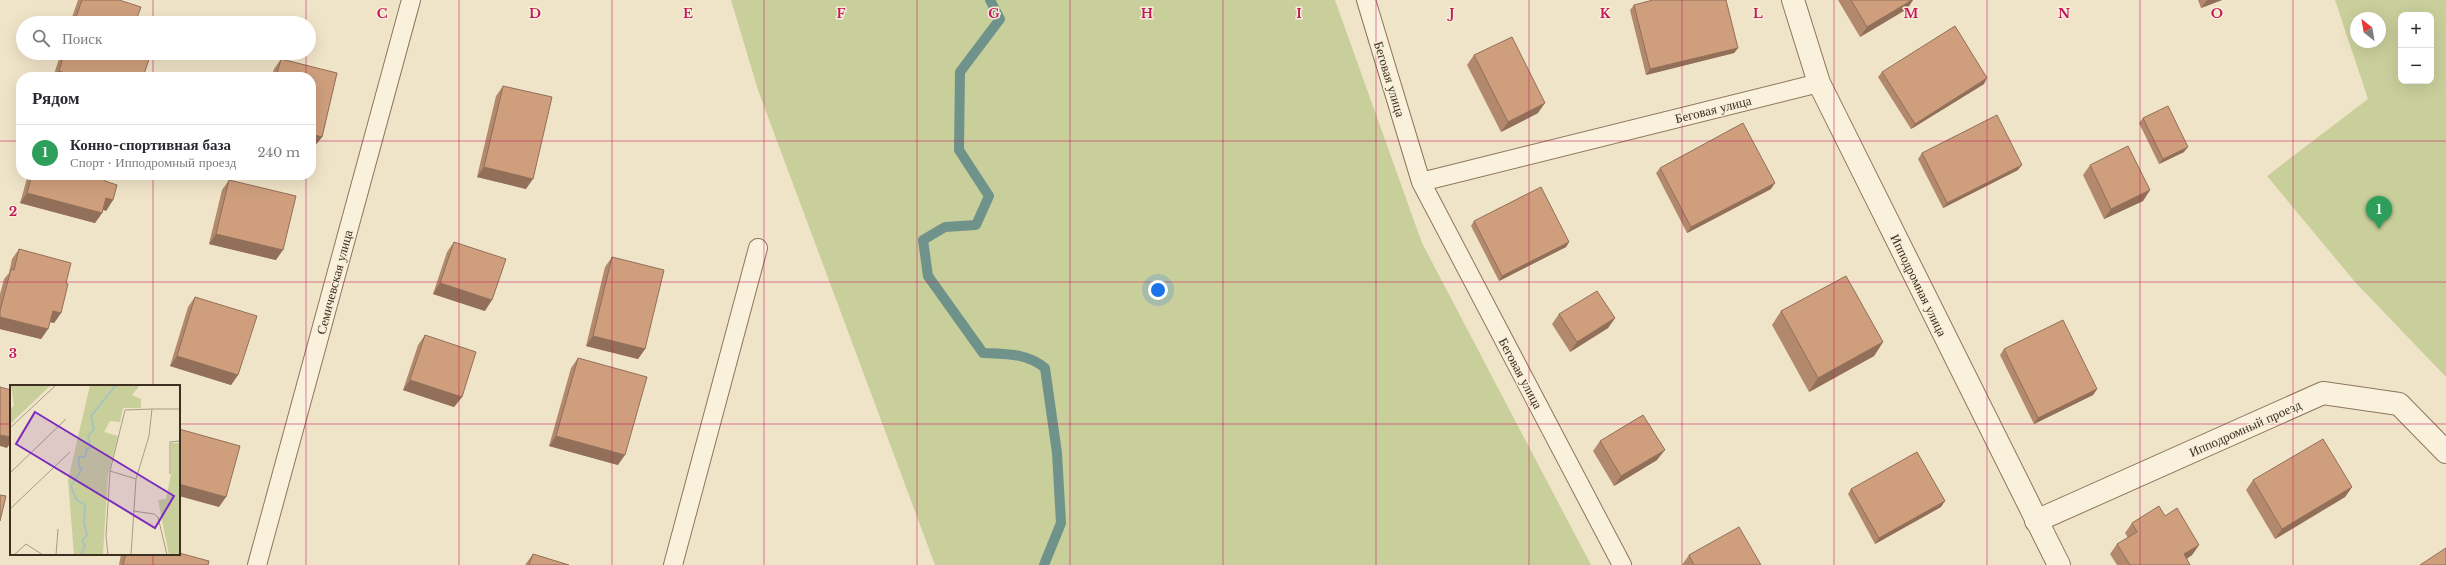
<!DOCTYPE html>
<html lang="ru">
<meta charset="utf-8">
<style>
body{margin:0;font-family:"Libre Baskerville",serif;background:#f2f2f3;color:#2b2b33}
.controls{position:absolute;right:12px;top:12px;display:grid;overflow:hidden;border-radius:8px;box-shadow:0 4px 16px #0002}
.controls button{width:36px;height:36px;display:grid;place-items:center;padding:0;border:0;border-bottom:1px solid #e1e1e2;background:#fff;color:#2b2b33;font:20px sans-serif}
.compass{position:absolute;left:2350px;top:12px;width:36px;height:36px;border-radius:50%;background:#fff;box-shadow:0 4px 16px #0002;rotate:329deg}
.you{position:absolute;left:1158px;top:290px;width:14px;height:14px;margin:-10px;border:3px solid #fff;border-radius:50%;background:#1a73e8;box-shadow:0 0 0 6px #1a73e833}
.badge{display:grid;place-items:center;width:26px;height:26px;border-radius:50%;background:#9e2a2b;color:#fff;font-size:13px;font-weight:700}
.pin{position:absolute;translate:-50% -33px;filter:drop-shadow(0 1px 2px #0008)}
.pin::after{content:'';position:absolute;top:21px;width:14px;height:12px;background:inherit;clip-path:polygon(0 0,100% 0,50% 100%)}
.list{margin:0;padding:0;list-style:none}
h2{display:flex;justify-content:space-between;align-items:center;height:52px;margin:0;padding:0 16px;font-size:17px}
h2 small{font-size:13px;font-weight:400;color:#7c7c81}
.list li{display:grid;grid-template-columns:26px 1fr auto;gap:12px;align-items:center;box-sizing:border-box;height:56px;padding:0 16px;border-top:1px solid #e1e1e2}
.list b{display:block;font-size:15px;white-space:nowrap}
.list p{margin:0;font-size:13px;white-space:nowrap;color:#7c7c81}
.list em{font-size:13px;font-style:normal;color:#7c7c81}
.icon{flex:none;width:22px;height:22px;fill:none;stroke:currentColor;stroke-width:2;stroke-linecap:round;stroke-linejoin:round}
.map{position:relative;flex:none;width:2446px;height:565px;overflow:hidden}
.search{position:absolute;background:#fff;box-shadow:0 4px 16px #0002;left:16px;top:16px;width:300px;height:44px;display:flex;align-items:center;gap:10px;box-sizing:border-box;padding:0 14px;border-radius:22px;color:#7c7c81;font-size:15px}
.panel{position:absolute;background:#fff;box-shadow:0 4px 16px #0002;left:16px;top:72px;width:300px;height:108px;border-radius:16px}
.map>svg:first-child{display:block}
</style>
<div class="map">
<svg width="2446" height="565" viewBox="0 0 2446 565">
<rect width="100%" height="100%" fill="#f0e4c8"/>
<path fill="#c9cf9b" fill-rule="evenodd" d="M731,0H1335L1422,243L1591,565H935L758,90Z
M2335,0H2446V377L2355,282L2267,176L2368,99ZM2401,15H2431V81H2401ZM2356,18H2380V42H2356Z"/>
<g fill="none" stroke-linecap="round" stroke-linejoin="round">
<path stroke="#6f938a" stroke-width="10" d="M990,0L1000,19L960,72L959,150L989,196L976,225L945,227L923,240L928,276L983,353C1006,354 1027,353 1045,368L1057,453L1061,523L1044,565"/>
<defs>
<path id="service" d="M1366,0L1421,182
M257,565L411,0
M673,565L758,248
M1622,565L1421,182L1819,83"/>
<path id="minor" d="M1793,0L1819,83L2059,565
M2036,521L2323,393L2399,404L2446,452"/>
</defs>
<use href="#service" stroke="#8d765c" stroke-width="20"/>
<use href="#minor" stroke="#8d765c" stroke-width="24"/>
<use href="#service" stroke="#faf1dc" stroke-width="18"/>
<use href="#minor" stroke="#faf1dc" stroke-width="22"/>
</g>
<path fill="#b2896c" d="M78,0H119L135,23H70Z
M1838,0H1913L1907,9L1860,37Z
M2198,0H2222L2201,8Z
M1634,5L1738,48L1734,53L1646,75L1630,10Z
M61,53H151L143,77H53Z
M1474,55L1538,113L1501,132L1467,65Z
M281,59L337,73L322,137L314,147L311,146V77H271L274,69Z
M1882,72L1984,84L1911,129L1878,77Z
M503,86L526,189L477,177L496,96Z
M2143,118L2184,152L2159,164L2139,123Z
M1922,153L2018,170L1943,208L1918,159Z
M2090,165L2150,190L2143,201L2104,219L2083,175Z
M1660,168L1771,189L1687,233L1656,173Z
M28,175H107L105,181L113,200L106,211L103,209L102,213L95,223L20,203Z
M229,180L276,260L209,244L222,190Z
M1474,221L1569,242L1566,247L1499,281L1471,226Z
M454,242L485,311L433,294L447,252Z
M19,249L66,283L61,313L54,323L50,322L48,329L41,339L0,329V294L4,279L9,273L12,259Z
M612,257L645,349L638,359L586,346L605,267Z
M195,297L238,375L231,385L170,366L188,307Z
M1781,311L1883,342L1874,356L1809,392L1772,325Z
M1559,314L1615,318L1608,328L1570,352L1552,324Z
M425,335L462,397L454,407L403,390L418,345Z
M2004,349L2097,389L2093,395L2034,424L2000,355Z
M578,358L618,465L549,446L571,368Z
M1600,441L1657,460L1614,486L1593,451Z
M2253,480L2352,487L2345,497L2275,539L2246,490Z
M1851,489L1941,507L1875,544L1848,494Z
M2165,516L2199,545L2192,555L2187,559L2190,565H2117L2110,554L2117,544L2128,538L2125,533L2132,523Z
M121,554H179L208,565H119Z
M533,554L569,565H525Z
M1689,555L1761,565H1682Z"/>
<path fill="#916f58" d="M1912,0H1913L1907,9L1860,37L1867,27Z
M2207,0H2222L2201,8Z
M1738,48L1734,53L1646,75L1650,69Z
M59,71L77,77H54Z
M1987,78L1984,84L1911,129L1915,124Z
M1545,103L1538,113L1501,132L1508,122Z
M311,134L322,137L314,147L311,146Z
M2188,147L2184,152L2159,164L2163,159Z
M2022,165L2018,170L1943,208L1947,203Z
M484,167L533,179L526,189L477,177Z
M1775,183L1771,189L1687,233L1691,227Z
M2150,190L2143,201L2104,219L2111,209Z
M27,193L102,213L95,223L20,203Z
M106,198L113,200L106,211L99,208Z
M216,234L283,250L276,260L209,244Z
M1569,242L1566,247L1499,281L1502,276Z
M440,283L492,300L485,311L433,294Z
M53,311L61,313L54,323L46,321Z
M0,317L48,329L41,339L0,329Z
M1615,318L1608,328L1570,352L1577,342Z
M593,336L645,349L638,359L586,346Z
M1883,342L1874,356L1809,392L1818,378Z
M177,356L238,375L231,385L170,366Z
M410,380L462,397L454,407L403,390Z
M2097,389L2093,395L2034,424L2038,418Z
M0,435L11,437V442L7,448L0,446Z
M556,436L625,455L618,465L549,446Z
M1665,450L1657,460L1614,486L1621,476Z
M179,484L226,497L219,507L179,496Z
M2352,487L2345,497L2275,539L2282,529Z
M1945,501L1941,507L1875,544L1879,538Z
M2199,545L2192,555L2177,564L2184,554Z"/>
<path fill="#cf9f7d" stroke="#916f58" d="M82,0H119L141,7L135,23H74Z
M1653,0H1726L1738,48L1650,69L1634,5Z
M1851,0H1912L1867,27Z
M1955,26L1987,78L1915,124L1882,72Z
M1512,37L1545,103L1508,122L1474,55Z
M64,53H151L143,77H77L59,71Z
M281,59L337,73L322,137L311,134V77H276Z
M503,86L552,97L533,179L484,167Z
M2168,106L2188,147L2163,159L2143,118Z
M1997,115L2022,165L1947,203L1922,153Z
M1743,123L1775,183L1691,227L1660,168Z
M2128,146L2150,190L2111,209L2090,165Z
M32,175H107L105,181L117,185L113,200L106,198L102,213L27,193Z
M229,180L296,196L283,250L216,234Z
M1541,187L1569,242L1502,276L1474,221Z
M454,242L506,259L492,300L440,283Z
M19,249L71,263L66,283L68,284L61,313L53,311L48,329L0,317V311L11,269L14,270Z
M612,257L664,270L645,349L593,336Z
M1846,276L1883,342L1818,378L1781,311Z
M1597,291L1615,318L1577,342L1559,314Z
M195,297L257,316L238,375L177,356Z
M2063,320L2097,389L2038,418L2004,349Z
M425,335L476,352L462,397L410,380Z
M578,358L647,377L625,455L556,436Z
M0,387L11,390V437L0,435Z
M1643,415L1665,450L1621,476L1600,441Z
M179,429L240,446L226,497L179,484Z
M2323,439L2352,487L2282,529L2253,480Z
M1917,452L1945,501L1879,538L1851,489Z
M0,495L6,496L0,521Z
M2159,506L2165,516L2177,508L2199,545L2184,554L2190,565H2130L2117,544L2137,532L2132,523Z
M1739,527L1761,565H1694L1689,555Z
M2446,548V565H2420Z
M179,553L209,561L208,565H123L126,554H179Z
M533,554L569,565H529Z"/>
<path fill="none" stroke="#c2185b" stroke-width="1" stroke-opacity="0.55" d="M153,0V23M306,0V23M459,0V565M612,0V565M764,0V565M917,0V565M1070,0V565M1223,0V565M1376,0V565M1529,0V565M1682,0V565M1834,0V565M1987,0V565M2140,0V565M2293,0V565M153,53V77M306,53V77M0,141H21M311,141H2446M153,175V386M306,175V565M0,282H2446M0,424H11M179,424H2446M153,554V565"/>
<g text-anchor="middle" stroke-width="3" stroke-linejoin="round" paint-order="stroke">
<g font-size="13" fill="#3d2e20" stroke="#f7eed8">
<text transform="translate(1390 79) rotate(73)" y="5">Беговая улица</text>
<text transform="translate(1713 109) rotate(-14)" y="5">Беговая улица</text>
<text transform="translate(334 282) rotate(-75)" y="5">Семичевская улица</text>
<text transform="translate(1919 285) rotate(64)" y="5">Ипподромная улица</text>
<text transform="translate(1521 373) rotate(62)" y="5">Беговая улица</text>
<text transform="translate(2245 428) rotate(-24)" y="5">Ипподромный проезд</text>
</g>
</g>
<g transform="translate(10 385)">
<rect width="170" height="170" fill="#f0e4c8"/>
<path d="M1,0H41L0,39V24L4,21ZM80,0H130L122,10L131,14V23H113L110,37L100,36L94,47L108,51L98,90L93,169L64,170L58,95ZM161,58H170V170H159L148,115L156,114L161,89Z" fill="#c9cf9b"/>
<path fill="none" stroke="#a9c4bc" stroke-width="2" d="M71,170L75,160L72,156L77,150L74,138L75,120L66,114L61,101L72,84L69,81V72H75L77,64L81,62L78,51L84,44L81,31L106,0"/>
<path fill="none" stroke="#a89b85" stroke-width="1" d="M0,43L46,0M170,77V98M100,86L115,25L142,24M0,88L56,34M160,89V57L170,56M0,124L60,67M123,126L144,129L148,132L157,170M4,170L16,159L33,170M46,170L48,144M98,170L96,151L100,86L126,94M121,170L126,94L139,51L142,24H170"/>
<path fill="#7b2cbf" fill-opacity="0.15" stroke="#7b2cbf" stroke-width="2" d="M25,27L164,111L145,143L6,59Z"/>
<rect width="170" height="170" fill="none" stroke="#3d2e20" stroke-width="2"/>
</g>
<g font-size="13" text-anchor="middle" font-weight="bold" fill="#c2185b" stroke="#f7eed8" stroke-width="3" stroke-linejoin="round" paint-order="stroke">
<text x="382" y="18">C</text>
<text x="535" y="18">D</text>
<text x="688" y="18">E</text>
<text x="841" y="18">F</text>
<text x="994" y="18">G</text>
<text x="1147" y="18">H</text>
<text x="1299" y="18">I</text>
<text x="1452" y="18">J</text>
<text x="1605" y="18">K</text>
<text x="1758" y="18">L</text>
<text x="1911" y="18">M</text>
<text x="2064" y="18">N</text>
<text x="2217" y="18">O</text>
<text x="13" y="216">2</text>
<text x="13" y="358">3</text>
</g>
</svg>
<div class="controls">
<button>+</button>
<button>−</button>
</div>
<svg class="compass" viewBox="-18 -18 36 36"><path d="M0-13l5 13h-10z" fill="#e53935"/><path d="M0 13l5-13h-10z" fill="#7c7c81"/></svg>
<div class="you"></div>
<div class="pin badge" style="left:2379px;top:229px;background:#2e9e5b">1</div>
<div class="search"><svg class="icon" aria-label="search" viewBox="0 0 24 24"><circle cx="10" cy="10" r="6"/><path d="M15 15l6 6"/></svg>Поиск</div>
<section class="panel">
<h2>Рядом<small></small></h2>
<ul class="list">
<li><span class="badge" style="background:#2e9e5b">1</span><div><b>Конно-спортивная база</b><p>Спорт · Ипподромный проезд</p></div><em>240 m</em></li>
</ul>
</section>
</div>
